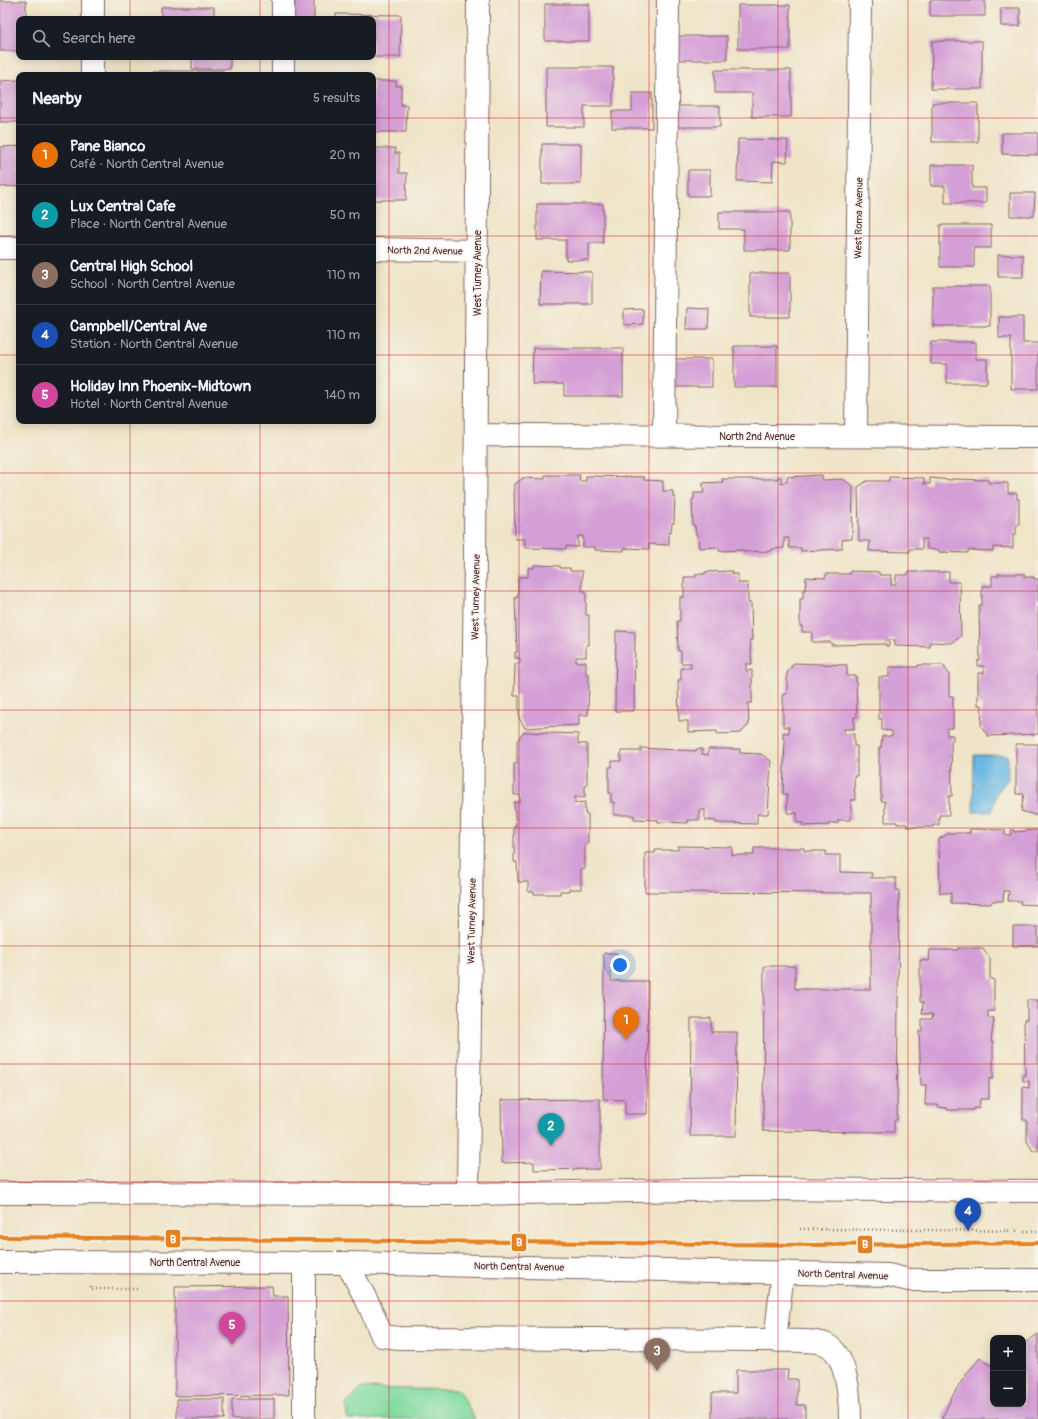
<!DOCTYPE html>
<meta charset="utf-8">
<style>
body{margin:0;font-family:Pangolin,sans-serif;background:#20242c;color:#f1f3f6}
.controls{position:absolute;right:12px;bottom:12px;display:grid;overflow:hidden;border-radius:8px;box-shadow:0 2px 10px #0003}
.controls button{width:36px;height:36px;display:grid;place-items:center;padding:0;border:0;border-bottom:1px solid #363941;background:#171b24;color:#f1f3f6;font:20px sans-serif}
.you{position:absolute;left:620px;top:965px;width:14px;height:14px;margin:-10px;border:3px solid #fff;border-radius:50%;background:#1a73e8;box-shadow:0 0 0 6px #1a73e833}
.badge{display:grid;place-items:center;width:26px;height:26px;border-radius:50%;background:#c8321e;color:#fff;font-size:13px;font-weight:700}
.pin{position:absolute;translate:-50% -33px;filter:drop-shadow(0 1px 2px #0008)}
.pin::after{content:'';position:absolute;top:21px;width:14px;height:12px;background:inherit;clip-path:polygon(0 0,100% 0,50% 100%)}
.list{margin:0;padding:0;list-style:none}
h2{display:flex;justify-content:space-between;align-items:center;height:52px;margin:0;padding:0 16px;font-size:17px}
h2 small{font-size:13px;font-weight:400;color:#9ea1a6}
.list li{display:grid;grid-template-columns:26px 1fr auto;gap:12px;align-items:center;box-sizing:border-box;height:60px;padding:0 16px;border-top:1px solid #363941}
.list b{display:block;font-size:15px;white-space:nowrap}
.list p{margin:0;font-size:13px;white-space:nowrap;color:#9ea1a6}
.list em{font-size:13px;font-style:normal;color:#9ea1a6}
.icon{flex:none;width:22px;height:22px;fill:none;stroke:currentColor;stroke-width:2;stroke-linecap:round;stroke-linejoin:round}
.map{position:relative;flex:none;width:1038px;height:1419px;overflow:hidden}
.search{position:absolute;background:#171b24;box-shadow:0 2px 10px #0003;left:16px;top:16px;width:360px;height:44px;display:flex;align-items:center;gap:10px;box-sizing:border-box;padding:0 14px;border-radius:8px;color:#9ea1a6;font-size:15px}
.panel{position:absolute;background:#171b24;box-shadow:0 2px 10px #0003;left:16px;top:72px;width:360px;height:352px;border-radius:8px}
.map>svg:first-child{display:block}
</style>
<div class="map">
<svg width="1038" height="1419" viewBox="0 0 1038 1419">
<rect width="100%" height="100%" fill="#f7f3e8"/>
<filter id="ink" filterUnits="userSpaceOnUse"><feTurbulence type="fractalNoise" baseFrequency=".025" numOctaves="2"/><feDisplacementMap in="SourceGraphic" scale="8" xChannelSelector="R" yChannelSelector="G"/><feConvolveMatrix kernelMatrix="1 2 1 2 8 2 1 2 1" color-interpolation-filters="sRGB"/></filter>
<filter id="wash" filterUnits="userSpaceOnUse"><feTurbulence type="fractalNoise" baseFrequency=".012" numOctaves="4" result="noise"/><feDisplacementMap in="SourceGraphic" scale="16" xChannelSelector="R" yChannelSelector="G"/><feGaussianBlur stdDeviation="0.9" result="paint"/><feColorMatrix in="noise" values="0 0 0 0 0 0 0 0 0 0 0 0 0 0 0 0 0 1.4 0 .05"/><feComposite in="paint" operator="in"/></filter>
<g filter="url(#wash)">
<rect width="100%" height="100%" fill="#efe4c7"/>
<path fill="#82dba0" stroke="#667d66" d="M362,1388L459,1390L475,1419H347L346,1404Z"/>
<path fill="#68b7e2" stroke="#596b86" d="M974,755H1008V779L996,794L992,812H973Z"/>
<g id="blocks">
<path fill="#d49ed6" d="M295,0H314V19H294Z
M930,0H985V16H930Z
M0,1H26V19H19V51H0Z
M545,4H589V41H545Z
M738,5H790V49H738Z
M161,7H214V19H161Z
M1001,8H1020V26H1001Z
M336,14L401,15L400,57H373V19H336Z
M672,36H727V60H672Z
M932,41H982V89H931Z
M192,57H230V69H192Z
M546,67H613V106H584V127H546Z
M715,70H791V117H752V93H715Z
M152,71H223V75H152Z
M19,80V122H0V81Z
M373,81H396V86H401V105H407L406,132H373Z
M632,93H652V128H612V111H632Z
M932,103H978V142H932Z
M673,106H720V127H673Z
M1002,133H1038V155L1002,154Z
M738,139L788,140L787,162L773,161L772,182L737,181Z
M542,144H581V184H542Z
M19,146V186L0,187V147Z
M373,148H395V153H399V173H407L406,200H373Z
M931,165H972V188H986V203H945V186H931Z
M688,170H710V196H688Z
M1010,193H1035L1034,216H1010Z
M537,204H603V243H589V260H566V240H537Z
M719,212H790V250H744V229H719Z
M940,225H991V248H974V267H940Z
M998,255H1023V277H998Z
M541,271L592,272V304H540Z
M750,273H790V317H750Z
M933,286H990V326H933Z
M687,308L709,309L708,329H686Z
M643,309V324L624,325V310Z
M999,317H1023V343H1038V389H1011V338H999Z
M931,342H976V359H987V383H947V364H931Z
M734,346H777V387H734Z
M533,348H623V396H564V384H532Z
M671,359H712V387H671Z
M545,475H580L579,481H586V476L644,477V480L663,481V491H673V497H675L674,523H672L671,533L669,532V545L649,544V549L624,548V551L595,550V547H583V536H578V547L566,546V549L525,548V539H515L514,485L523,478L545,479Z
M822,475V480L843,479L853,486L852,539L842,540V549L801,551V548H789V538H784V548L772,549V551L743,552V550L719,551V547L699,548L698,535H696L695,526H693L692,499H694V493H704L703,483L723,482L722,479H778V477H781V483L787,482V477Z
M889,477L924,478V484H930V478L952,480V479L988,480V483H1008V493H1017V499H1019V526H1016V535H1013V548L993,547V551L968,550V553L939,552V550L927,549V539H922V549H910V552L869,551L870,541H859L858,487L867,481H889Z
M534,565L560,566V568H570V571H582V591H586V615H589V645H586V657H576V662H586V674H589L588,715H579V725L525,728L519,718V696H514L515,664H520V658H515V652H517L515,597H518V577H528V568H534Z
M732,571V574H738V583H748V603H751L752,640H750L752,664H746V671L752,670V703H748L749,724L741,733L717,734V731L688,732V721H679L678,680H681V668H691V663H681V651H678L677,621H680V597H684V577H696V574H705V572Z
M850,571L879,572V575H891V585H896V575H908V572H949V582H960L961,636L952,643L930,642V647L895,646V640H889V646H886V644L831,645V642H812V632H802V626H800V599H803V590H805L806,577L825,578L826,574H850Z
M998,574H1024V577H1034V579H1038V734L988,736L981,726L982,705H978V673H984V666H978V660L980,661L979,605H982V586H992V576H998Z
M616,631L635,632L634,711H615Z
M794,663L847,665V676H856L857,717H854V729H844V734H854V746H857V776H854L855,800H851V820H838V823H829V825L803,826V823H797V813H787V794H783L785,739H783V733H789V727H783V694H787V673Z
M918,665H943L949,674V696H953V728H947V735H953V741H951L952,796H949V815H939V825H933V827H907V824H897V822H885V801H881V777H879V747L881,748L882,736H892V731L882,730V719H879V677H889V667H918Z
M524,732L578,734V744H587V786H585V797H575V803L585,802V814H588V844H585V869H581V889H569V891H560V894H534V892H528V882H518L517,862H514V826H516L514,802H520V795H514V763H517V741Z
M1016,744H1038V816L1021,811L1024,794H1016Z
M641,748L696,751V749H702V754L708,755V749H740V753L761,754L771,761L768,814H757V824L716,823V821L705,820V810H699V820H688V823L658,822V820L634,819V815H614V802H611V793H609V767H612V761H621V751H641Z
M970,829L1005,830V835H1011V830H1014V832L1038,830V905L1020,904L1021,901H1008L1009,891H1004L1003,901H992L991,904L951,903V893H940L939,839L949,833H970Z
M678,846L732,847V855H754V848H804V851H826V855H840V872L872,873L871,878H896V890H899L897,1120H894V1132L763,1131L764,966H795V989H871V893L645,892V853H655V850H678Z
M1013,927H1038V946H1013Z
M958,948H983L990,958V979H994V1011H988V1018H994L991,1042H993V1079H989V1099H980L979,1108H974V1110H947V1108L938,1107V1105H925L926,1085H921L919,1031H922V1019H932L933,1014H922L923,1002H920V960L929,961L930,950H958Z
M604,953H617V968H611V981H648L647,1114H625V1100L603,1099Z
M1027,1000H1038V1151H1033L1027,1141V1120H1023V1087L1029,1088V1081H1023V1075H1025L1024,1020H1027Z
M691,1018H711V1032H737L736,1136H690Z
M600,1099V1169L534,1170V1162L502,1163L501,1100Z
M272,1286L273,1296H288L289,1395L175,1396V1287Z
M1038,1334V1419H942L951,1398L967,1373L980,1358L993,1367V1404H1023V1344Z
M736,1370H788L787,1379H797V1405H805V1419H712V1393H736Z
M177,1399H224V1419H177Z
M232,1399H274V1419H232Z"/>
</g>
</g>
<g filter="url(#ink)">
<use href="#blocks" fill-opacity="0" stroke="#846462" stroke-width="1"/>
<g fill="none" stroke-linecap="round" stroke-linejoin="round">
<defs>
<path id="minor" d="M93,19V0
M283,19V0
M92,75V57
M283,75V57
M0,248H19
M373,249L478,251
M476,435L1038,437
M664,435L668,0
M856,436L860,0
M468,1194L475,557L478,0
M347,1263L370,1307L382,1336L399,1338L773,1340C788,1342 811,1339 825,1344C847,1353 850,1398 850,1419
M775,1340L783,1272
M304,1419V1262"/>
<path id="major" d="M0,1193L468,1194L747,1189L1038,1191
M0,1262L347,1263L888,1275L909,1280H1038"/>
</defs>
<use href="#minor" stroke="#846462" stroke-width="24"/>
<use href="#major" stroke="#846462" stroke-width="24"/>
<path stroke="#846462" stroke-width="2.5" stroke-dasharray="1 3" stroke-linecap="butt" d="M800,1229L1038,1231
M91,1286V1289H140"/>
<use href="#minor" stroke="#fff" stroke-width="22"/>
<use href="#major" stroke="#fff" stroke-width="22"/>
<defs>
<path id="rail-1" d="M0,1237L814,1245L1038,1243"/>
</defs>
<use href="#rail-1" stroke="#f7f3e8" stroke-width="7"/>
<use href="#rail-1" stroke="#e48221" stroke-width="4"/>
</g>
</g>
<path fill="none" stroke="#d62828" stroke-width="1" stroke-opacity="0.55" d="M130,0V19M260,0V19M389,0V1419M519,0V1419M649,0V1419M778,0V1419M908,0V1419M130,57V75M260,57V75M0,118H19M373,118H1038M0,236H19M373,236H1038M0,355H19M373,355H1038M130,421V1419M260,421V1419M0,473H1038M0,591H1038M0,710H1038M0,828H1038M0,946H1038M0,1064H1038M0,1182H1038M0,1301H1038"/>
<g text-anchor="middle" stroke-width="3" stroke-linejoin="round" paint-order="stroke">
<g font-size="10" fill="#4a1f2b" stroke="#f7f3e8">
<text transform="translate(858 218) rotate(-89)" y="4">West Roma Avenue</text>
<text transform="translate(425 250) rotate(1)" y="4">North 2nd Avenue</text>
<text transform="translate(477 273) rotate(-90)" y="4">West Turney Avenue</text>
<text x="757" y="440">North 2nd Avenue</text>
<text transform="translate(475 597) rotate(-89)" y="4">West Turney Avenue</text>
<text transform="translate(471 921) rotate(-89)" y="4">West Turney Avenue</text>
<text x="195" y="1266">North Central Avenue</text>
<text transform="translate(519 1266) rotate(1)" y="4">North Central Avenue</text>
<text transform="translate(843 1274) rotate(2)" y="4">North Central Avenue</text>
</g>
</g>
<g stroke="#f7f3e8" stroke-width="1.5">
<rect x="165" y="1229" width="16" height="19" rx="4" fill="#e48221"/>
<rect x="511" y="1233" width="16" height="19" rx="4" fill="#e48221"/>
<rect x="857" y="1235" width="16" height="19" rx="4" fill="#e48221"/>
</g>
<g font-size="11" text-anchor="middle" font-weight="bold" fill="#fff">
<text x="173" y="1243">B</text>
<text x="519" y="1246">B</text>
<text x="865" y="1248">B</text>
</g>
</svg>
<div class="controls">
<button>+</button>
<button>−</button>
</div>
<div class="you"></div>
<div class="pin badge" style="left:626px;top:1040px;background:#e8710a">1</div>
<div class="pin badge" style="left:551px;top:1146px;background:#0f9aa8">2</div>
<div class="pin badge" style="left:657px;top:1371px;background:#8d6e63">3</div>
<div class="pin badge" style="left:968px;top:1231px;background:#1a4fb4">4</div>
<div class="pin badge" style="left:232px;top:1345px;background:#d1479c">5</div>
<div class="search"><svg class="icon" aria-label="search" viewBox="0 0 24 24"><circle cx="10" cy="10" r="6"/><path d="M15 15l6 6"/></svg>Search here</div>
<section class="panel">
<h2>Nearby<small>5 results</small></h2>
<ul class="list">
<li><span class="badge" style="background:#e8710a">1</span><div><b>Pane Bianco</b><p>Café · North Central Avenue</p></div><em>20 m</em></li>
<li><span class="badge" style="background:#0f9aa8">2</span><div><b>Lux Central Cafe</b><p>Place · North Central Avenue</p></div><em>50 m</em></li>
<li><span class="badge" style="background:#8d6e63">3</span><div><b>Central High School</b><p>School · North Central Avenue</p></div><em>110 m</em></li>
<li><span class="badge" style="background:#1a4fb4">4</span><div><b>Campbell/Central Ave</b><p>Station · North Central Avenue</p></div><em>110 m</em></li>
<li><span class="badge" style="background:#d1479c">5</span><div><b>Holiday Inn Phoenix-Midtown</b><p>Hotel · North Central Avenue</p></div><em>140 m</em></li>
</ul>
</section>
</div>
